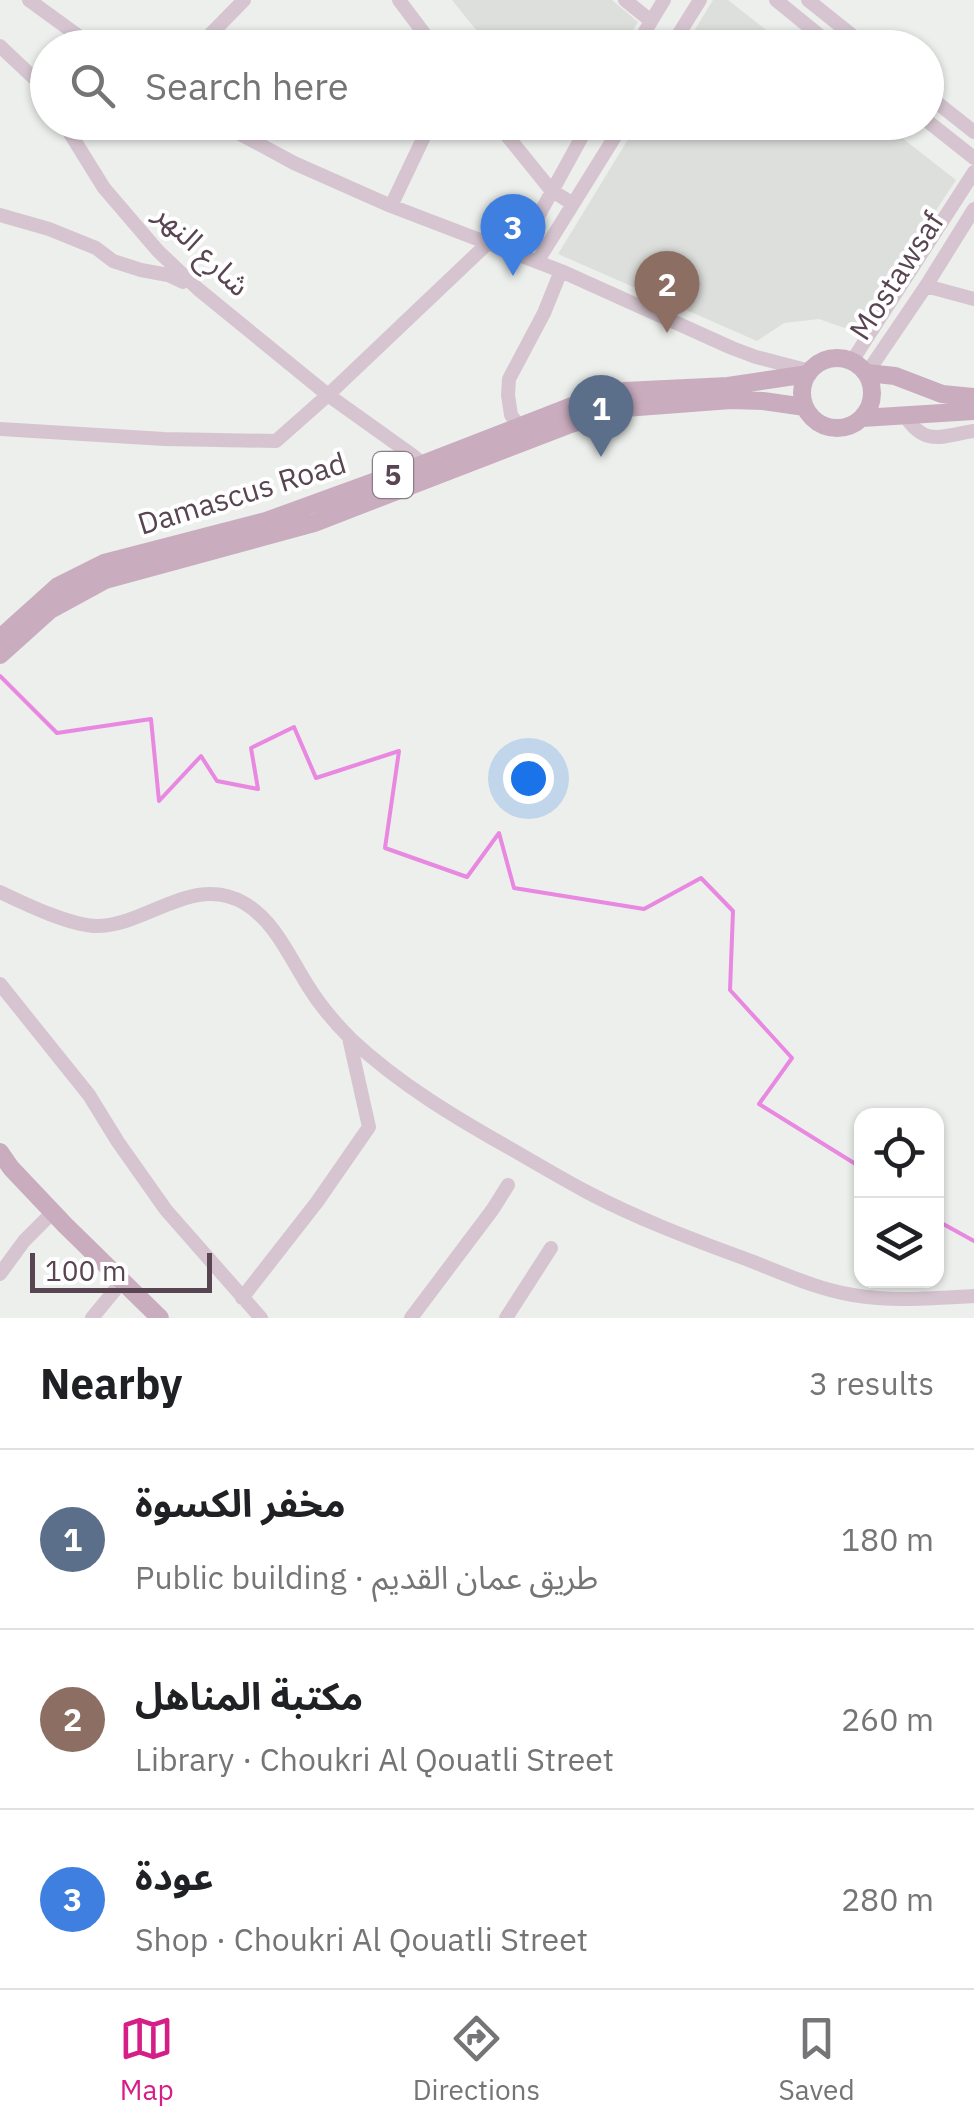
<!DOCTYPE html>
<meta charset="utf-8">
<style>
body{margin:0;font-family:"IBM Plex Sans","Noto Sans Arabic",sans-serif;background:#f2f2f2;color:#202124}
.controls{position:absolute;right:30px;bottom:30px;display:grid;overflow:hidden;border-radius:20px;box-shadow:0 2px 8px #0004}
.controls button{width:90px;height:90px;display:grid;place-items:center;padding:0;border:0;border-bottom:2px solid #e0e0e0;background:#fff;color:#202124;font:50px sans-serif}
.scale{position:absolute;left:30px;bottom:25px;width:182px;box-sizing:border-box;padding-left:10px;border:5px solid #584551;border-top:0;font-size:28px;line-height:35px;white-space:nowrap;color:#584551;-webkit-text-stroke:8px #fff;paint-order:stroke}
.you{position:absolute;left:528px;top:778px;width:35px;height:35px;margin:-25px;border:8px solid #fff;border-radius:50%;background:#1a73e8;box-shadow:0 0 0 15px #1a73e833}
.badge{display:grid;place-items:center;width:65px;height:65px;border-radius:50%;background:#d51f86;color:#fff;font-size:32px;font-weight:700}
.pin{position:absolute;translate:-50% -82px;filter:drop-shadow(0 2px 5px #0008)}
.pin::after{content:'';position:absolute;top:52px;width:35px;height:30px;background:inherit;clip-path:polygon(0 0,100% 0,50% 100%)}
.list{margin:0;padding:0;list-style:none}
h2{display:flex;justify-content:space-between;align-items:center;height:130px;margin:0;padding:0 40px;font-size:42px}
h2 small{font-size:32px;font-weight:400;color:#757577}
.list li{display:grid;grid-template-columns:65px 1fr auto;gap:30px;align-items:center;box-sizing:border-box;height:180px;padding:0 40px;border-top:2px solid #e0e0e0}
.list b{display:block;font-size:38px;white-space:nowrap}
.list p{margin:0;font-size:32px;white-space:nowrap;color:#757577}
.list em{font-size:32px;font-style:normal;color:#757577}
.icon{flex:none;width:55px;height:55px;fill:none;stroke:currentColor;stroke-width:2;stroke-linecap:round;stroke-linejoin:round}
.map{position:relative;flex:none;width:974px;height:1318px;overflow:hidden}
.search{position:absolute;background:#fff;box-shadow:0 2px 8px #0004;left:30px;right:30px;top:30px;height:110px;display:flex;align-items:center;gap:25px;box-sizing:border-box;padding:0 35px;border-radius:55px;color:#757577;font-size:38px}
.sheet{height:670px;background:#fff}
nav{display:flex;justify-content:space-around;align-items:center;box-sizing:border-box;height:140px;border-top:2px solid #e0e0e0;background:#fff;font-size:28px;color:#757577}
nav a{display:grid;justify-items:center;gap:5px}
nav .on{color:#d51f86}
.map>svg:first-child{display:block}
</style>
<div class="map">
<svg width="974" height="1318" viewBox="0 0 974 1318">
<rect width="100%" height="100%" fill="#ecefec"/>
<path fill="#dddfdd" d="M452,0H612L638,22L622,47H490Z
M713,0H728L788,47H684Z
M638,123H883L956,180L856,332L819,319L784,323L757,341L558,254Z"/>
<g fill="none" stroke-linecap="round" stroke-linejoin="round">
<path stroke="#e888e0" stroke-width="4" d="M0,676L57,733L151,719L159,801L201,756L217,781L258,789L251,748L294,727L316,778L399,751L385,848L467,877L499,833L514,888L644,909L701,878L733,911L730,990L792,1058L759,1104L862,1168
M936,1220L974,1241"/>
<path stroke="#d6c5d0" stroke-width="14" d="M29,0L95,48
M399,0L435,48
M625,0L651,21
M776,0L835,48
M808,0L868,48
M0,46L37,81L48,98
M197,48L244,0
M635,48L664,0
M670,48L700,0
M926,94L974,132
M926,120L974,158
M63,122L104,188L158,251L198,289L328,395L412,455L423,464
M218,122L294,163L391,206L561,271L732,348L756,357L810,371
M496,122L551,190L573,204
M391,206L431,122
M0,215L49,229L96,248L113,261L141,270L168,275L183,282
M517,255L590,122
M537,262L624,122
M926,286L974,299
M852,361L974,172
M867,373L926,286L974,209
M905,416C925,447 942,436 974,431
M519,426L511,415L508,395L509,379L544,313L561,271
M0,429L164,439L276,441L328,395L487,244
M0,892C25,904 73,927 99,926C149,924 193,874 244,903C275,921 290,958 308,986C319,1004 336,1024 351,1039C399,1084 456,1118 513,1150C537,1164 561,1178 585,1191C636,1218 691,1239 746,1259C780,1272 816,1289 853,1295C893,1302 934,1298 974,1296
M0,984L89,1095L118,1142L166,1210L261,1318
M0,1274L24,1241L46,1219
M242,1298L317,1202L369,1127L349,1038
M92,1318L115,1290
M411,1318L493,1209L508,1185
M506,1318L551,1248"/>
<path stroke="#caacbf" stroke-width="18" d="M802 393a35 35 0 1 1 70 0a35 35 0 1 1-70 0Z
M867,373L895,376L942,394L974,397
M862,418L974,411
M0,638L58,586L104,563L266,521L423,464L598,396L624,391L728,386L808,374
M0,655L50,610L105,580L314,523L568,425L625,408L731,400L763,401L805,407
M0,1152L11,1168L65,1225L160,1318"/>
</g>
<g text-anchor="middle" stroke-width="8" stroke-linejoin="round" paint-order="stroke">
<rect fill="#fff" stroke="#8a7d85" stroke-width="2.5" x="373" y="452" width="40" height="46" rx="8"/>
<g font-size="28" font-weight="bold" fill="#584551">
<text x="393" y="485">5</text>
</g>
<g font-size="30" fill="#584551" stroke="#fff">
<text transform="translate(202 250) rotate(44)" y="10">شارع النهر</text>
<text transform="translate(897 276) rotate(-57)" y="10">Mostawsaf</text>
<text transform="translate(242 494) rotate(-17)" y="10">Damascus Road</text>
</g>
</g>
</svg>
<div class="controls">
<button><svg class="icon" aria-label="locate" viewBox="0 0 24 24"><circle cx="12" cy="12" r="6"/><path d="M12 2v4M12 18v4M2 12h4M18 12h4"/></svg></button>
<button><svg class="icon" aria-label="layers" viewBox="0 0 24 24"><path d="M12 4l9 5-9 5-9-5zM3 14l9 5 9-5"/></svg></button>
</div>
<div class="scale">100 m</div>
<div class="you"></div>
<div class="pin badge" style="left:601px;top:457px;background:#5c6f8a">1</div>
<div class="pin badge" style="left:667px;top:333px;background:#8d6e63">2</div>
<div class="pin badge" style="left:513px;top:276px;background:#3f7fe0">3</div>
<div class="search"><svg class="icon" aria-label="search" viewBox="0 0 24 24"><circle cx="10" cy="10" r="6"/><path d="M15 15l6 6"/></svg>Search here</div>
</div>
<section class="sheet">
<h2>Nearby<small>3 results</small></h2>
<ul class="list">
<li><span class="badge" style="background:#5c6f8a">1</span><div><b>مخفر الكسوة</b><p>Public building · طريق عمان القديم</p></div><em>180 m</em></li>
<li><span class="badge" style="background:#8d6e63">2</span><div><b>مكتبة المناهل</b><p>Library · Choukri Al Qouatli Street</p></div><em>260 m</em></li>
<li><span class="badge" style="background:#3f7fe0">3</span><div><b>عودة</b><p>Shop · Choukri Al Qouatli Street</p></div><em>280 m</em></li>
</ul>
</section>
<nav>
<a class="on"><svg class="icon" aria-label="map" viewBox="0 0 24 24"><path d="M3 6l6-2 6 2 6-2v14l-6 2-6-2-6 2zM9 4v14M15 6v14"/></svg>Map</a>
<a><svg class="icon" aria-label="directions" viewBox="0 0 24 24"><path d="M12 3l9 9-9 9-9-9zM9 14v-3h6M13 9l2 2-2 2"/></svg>Directions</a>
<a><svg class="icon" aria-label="saved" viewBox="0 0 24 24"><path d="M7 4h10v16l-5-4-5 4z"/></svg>Saved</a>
</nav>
